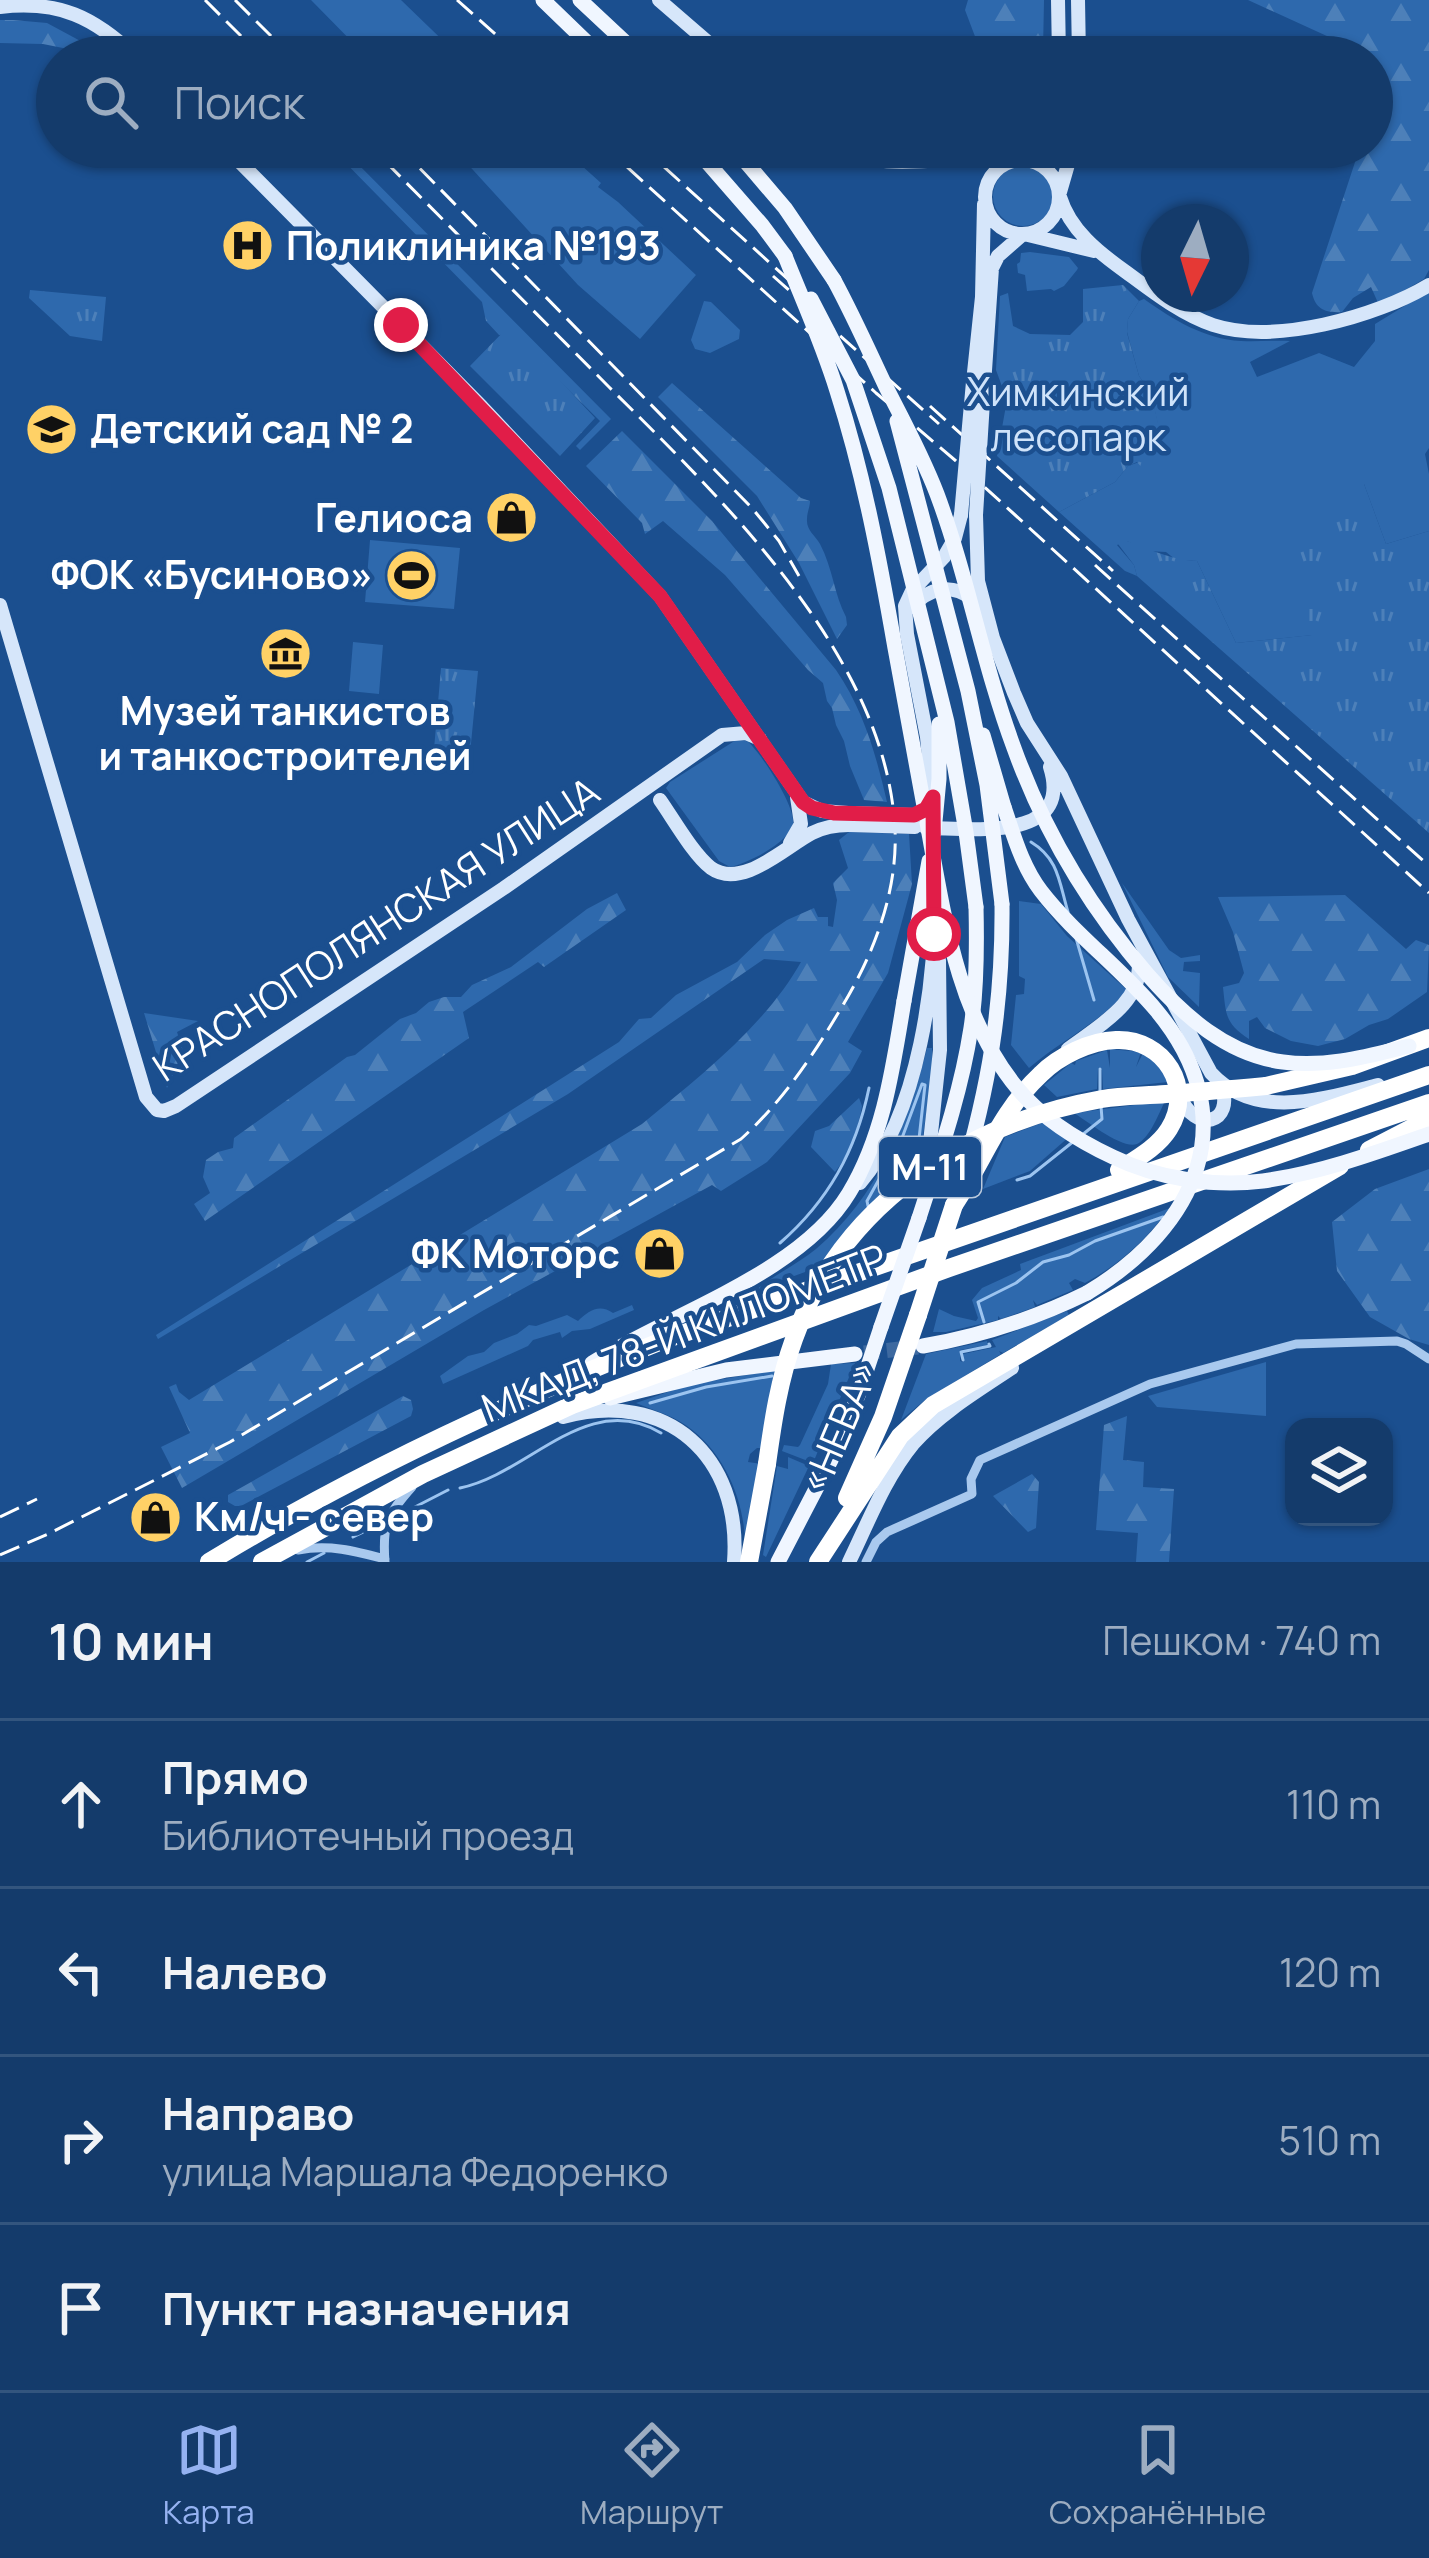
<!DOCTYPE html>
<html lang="ru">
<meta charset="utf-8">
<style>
body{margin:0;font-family:Manrope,sans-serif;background:#214673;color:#f1f3f6}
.controls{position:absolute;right:36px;bottom:36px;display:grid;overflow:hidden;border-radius:24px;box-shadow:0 3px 9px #0004}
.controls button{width:108px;height:108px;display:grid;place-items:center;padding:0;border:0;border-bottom:3px solid #33557e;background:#143b6b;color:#f1f3f6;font:60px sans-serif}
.compass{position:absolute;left:1141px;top:204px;width:108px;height:108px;border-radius:50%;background:#143b6b;box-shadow:0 3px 9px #0004;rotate:185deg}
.stop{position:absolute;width:36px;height:36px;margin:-27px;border:9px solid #e11d48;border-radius:50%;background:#fff}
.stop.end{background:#e11d48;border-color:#fff;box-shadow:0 3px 12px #0008}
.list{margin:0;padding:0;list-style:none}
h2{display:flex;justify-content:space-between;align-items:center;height:156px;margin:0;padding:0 48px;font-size:51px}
h2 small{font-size:39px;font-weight:400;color:#9dadc1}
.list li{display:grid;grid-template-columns:78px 1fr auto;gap:36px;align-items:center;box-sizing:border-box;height:168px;padding:0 48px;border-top:3px solid #33557e}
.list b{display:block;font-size:45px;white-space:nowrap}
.list p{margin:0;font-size:39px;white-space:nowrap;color:#9dadc1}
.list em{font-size:39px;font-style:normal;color:#9dadc1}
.icon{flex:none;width:66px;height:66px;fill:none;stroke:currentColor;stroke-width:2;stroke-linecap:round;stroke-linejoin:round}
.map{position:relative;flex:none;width:1429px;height:1562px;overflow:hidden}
.search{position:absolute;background:#143b6b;box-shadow:0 3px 9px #0004;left:36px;right:36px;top:36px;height:132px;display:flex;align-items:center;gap:30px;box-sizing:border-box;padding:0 42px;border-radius:66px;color:#9dadc1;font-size:45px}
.sheet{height:828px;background:#143b6b}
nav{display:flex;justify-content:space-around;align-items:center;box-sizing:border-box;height:168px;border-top:3px solid #33557e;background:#143b6b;font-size:33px;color:#9dadc1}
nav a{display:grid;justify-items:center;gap:6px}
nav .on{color:#95b2f1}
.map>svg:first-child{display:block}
</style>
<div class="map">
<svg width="1429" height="1562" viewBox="0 0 1429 1562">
<defs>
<pattern id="forest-firs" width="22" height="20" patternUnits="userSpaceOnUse" patternTransform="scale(3)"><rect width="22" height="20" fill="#2e69ad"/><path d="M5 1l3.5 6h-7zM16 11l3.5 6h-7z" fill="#4d80b9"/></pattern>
<pattern id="park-tufts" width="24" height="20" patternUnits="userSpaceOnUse" patternTransform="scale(3)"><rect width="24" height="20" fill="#2e69ad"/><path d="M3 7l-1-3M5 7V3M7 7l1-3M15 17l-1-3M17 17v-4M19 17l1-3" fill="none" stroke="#4d80b9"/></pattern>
</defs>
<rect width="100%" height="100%" fill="#1b4f8f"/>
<path fill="#2e69ad" d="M311,0H401L460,57H367Z
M452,147H561L601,183L598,187L618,202L696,275L640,339L578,285Z
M993 196a30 30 0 1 1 60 0a30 30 0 1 1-60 0Z
M1030,252L1069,257L1078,268L1077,270L1064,286L1054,291L1051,289L1027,291L1025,275L1018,273L1017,264L1020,262L1021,253Z
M1429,291V448L1425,454L1429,474V531L1386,544L1364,484L1313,635L1236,643L1197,561L1176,560L1166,552L1146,551L1127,541L1117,545L1134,565L1137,576L1125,571L1059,512L1115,482L1128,466L1164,453L1151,393L1139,376L1127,332L1128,319L1139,301L1144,299C1174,320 1204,339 1241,341C1257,342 1274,340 1290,341L1250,362L1257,377L1319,353L1354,367L1375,341V324Z
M704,301L711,302L740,330L739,339L710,353L695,349L691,340Z
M370,540L460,548L454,609L365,602Z
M353,642L383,645L379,694L349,691Z
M736,740C746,741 747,739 753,747C765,760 796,808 793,824C790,842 747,864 730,867L719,861L666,788L670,782Z
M1122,883L1169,950L1181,958L1200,955V961L1184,962L1183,971L1200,973L1199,1007L1168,977Z
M1019,901L1041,904L1067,936L1127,990C1103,1021 1060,1041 1029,1068L1011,1045L1016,995L1024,994L1025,979L1019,976Z
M927,1048H932V1073L919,1164L884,1194L827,1264L756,1290C772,1276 798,1264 816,1249C876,1198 908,1123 927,1048Z
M1110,1049L1141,1052L1136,1067L1143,1053L1161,1067L1168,1082L1103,1089L1102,1070L1098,1069L1097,1089L1057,1097L1044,1085L1071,1063L1075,1065L1076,1061L1107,1050L1110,1068Z
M1165,1101C1159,1113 1150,1138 1137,1144C1123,1150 1087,1121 1074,1113Z
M1047,1121L1070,1136L1030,1171L983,1189L1005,1137Z
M1170,1208C1146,1240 1120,1264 1085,1283L1075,1279L1069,1283L1073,1290L1037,1305L1033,1300L1035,1307L1001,1319L998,1316V1320L946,1332H933L939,1309L954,1316L976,1321L978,1318L972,1300L982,1288L1021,1270L1020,1264Z
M632,1305L634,1310L590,1329L572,1331L562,1338L560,1332L533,1340L528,1346L443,1384L440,1376L468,1356L484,1352L494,1343L517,1334L529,1325L536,1326L567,1315L578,1321C588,1311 599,1303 613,1313Z
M1067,1311L1069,1315L1003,1353L999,1351L1001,1354L925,1400L901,1420L926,1354L987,1341L988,1345L960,1350V1361L963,1362V1354L996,1347L992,1340Z
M1266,1362V1416L1157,1407L1148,1396Z
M855,1363L813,1463L782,1451L784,1445L798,1447L800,1445L828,1384L831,1364Z
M781,1369L764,1448H757L750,1454L748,1462L762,1464L745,1542C744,1499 724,1452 687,1426C672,1415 652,1410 636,1403L688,1385Z
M788,1457L809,1466L766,1557L763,1555L777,1466L788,1469Z"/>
<path fill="url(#forest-firs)" d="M968,0H1044L1043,49L1019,55L976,57V39L965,10Z
M1248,0H1429V270L1424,279L1379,305L1371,287L1353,298L1342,312C1326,313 1316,310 1312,293L1360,147H1372V57H1352L1351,47Z
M13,20L47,23L86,44L91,51L88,53L43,44L0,43V20Z
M330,147H341L611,419L580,450L576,446L600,421L512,334L499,335L486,321L482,302Z
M672,383L801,498L810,501C810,507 807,512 807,519C806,530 815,535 820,544C833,569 834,594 846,617L847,625L837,639L799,563L757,496L658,397Z
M622,431L712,521L836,670C864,711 876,755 887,802L864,800L850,766L844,741L836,725L832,708L827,701L823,683L808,670L725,575L663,521L645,534L642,523L586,466Z
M849,832L909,834L912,884L888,973L848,1042L862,1051L850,1073L767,1162L721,1191L712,1185L484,1310L182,1488L161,1447L190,1433L169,1387L176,1384L179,1392L189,1400L642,1124C699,1077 765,1026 801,962L764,959L568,1094L158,1339L156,1335L619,1042L639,1019L651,1018L676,995L737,962L765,935L787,920L814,908L818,917H828V926L833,927L837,900L833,883L848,868L839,840Z
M617,893L626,910L544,967L538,962L463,1012L469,1038L205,1221L194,1204L210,1193L203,1177L206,1160L218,1152L233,1148L234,1138L347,1057L355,1055L400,1019L416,1013L429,1002L444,997H461L472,985L511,967L587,909Z
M1345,895L1406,949L1416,940L1429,945L1427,992L1388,1019L1369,1025L1345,1039L1318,1046L1291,1041L1265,1028L1257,1017L1249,1021V1039C1225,1023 1226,1015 1223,987L1239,983L1244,973L1233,932L1218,897Z
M144,1013L198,1021L177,1032L183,1051L167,1088Z
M859,1098L862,1106C858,1129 850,1154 835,1172L811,1147L815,1131L829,1126Z
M1429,1169V1345L1409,1339L1370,1317L1337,1271L1332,1222L1375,1189Z
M403,1396L411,1400L413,1409L411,1416L241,1506H235L228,1502V1495Z
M1127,1416L1123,1460L1144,1462L1143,1487L1174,1489L1169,1562H1136L1138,1533L1096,1530L1104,1425Z
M1032,1474L1039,1482L1036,1528L1028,1532L993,1496Z"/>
<path fill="url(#park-tufts)" d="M1123,285L1139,301L1128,319L1127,333L1139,376L1151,393L1165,453L1143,469L1137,462L1128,466L1115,482L1059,512L997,456L1007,400L996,370L1000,296L1008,293L1013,326L1030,334L1070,335L1083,322V289Z
M30,290L106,297L102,341L70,336L29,298Z
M509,326L595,418L560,456L470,366Z
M1349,480L1364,484L1386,544L1429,531V833L1137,576L1134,565L1112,536C1142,545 1167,560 1197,561L1236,643L1312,635L1285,531Z
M441,668L478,671L469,764L433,761Z"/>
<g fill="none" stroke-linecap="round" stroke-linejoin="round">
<path stroke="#9cc4f0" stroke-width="3" d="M1031,842C1059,859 1059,882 1068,912
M1076,938L1094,1000
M1100,1069V1091
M1082,1135L1102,1119L1101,1106
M1017,1180L1030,1176L1074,1141
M868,1206L867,1201L902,1138L922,1084L925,1085L918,1148
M780,1243C828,1201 856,1151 869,1088
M984,1322L978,1302L1016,1283L1043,1262L1069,1255L1095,1241L1163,1217
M963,1360L961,1352L990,1346L989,1344
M650,1403L706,1387L772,1376
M460,1488C529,1474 587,1389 661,1433
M396,1525L411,1509L448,1490
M353,1537L378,1525
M307,1562L324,1553"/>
<path stroke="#3d69a0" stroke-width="15" stroke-dasharray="15 8" stroke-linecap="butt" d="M864,1353L918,1347"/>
<path stroke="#a9c9ee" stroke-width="9" d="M298,1550C329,1544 355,1551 385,1559
M385,1562C382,1524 387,1515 412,1487
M866,1562L876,1542L887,1532L972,1494L971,1479L980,1460L1150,1384L1296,1344L1397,1341L1406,1344L1429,1359"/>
<path stroke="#d6e6fa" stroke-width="14" d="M659,0L725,57
M1058,0L1059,57
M1078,0L1079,57
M0,7C59,0 94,17 136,57
M225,147L482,407L660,596L803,802L822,811L848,813
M835,147C884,176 958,152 1014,160
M985 197a37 37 0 1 1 74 0a37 37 0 1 1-74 0Z
M1060,192L1073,147
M1060,197C1070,230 1098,252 1126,272C1153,292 1181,314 1213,325C1274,345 1376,317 1429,285
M1028,235L1094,251
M973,382L982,297L984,204
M984,385L992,268L998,256L1022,235
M976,515L978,581L993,638L1014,693L1027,723L1061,776L1128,919L1211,1073C1255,1121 1323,1099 1378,1085
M0,605L146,1097L157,1110L164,1111L176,1106L504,888L722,735L746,733L760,739
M912,607C928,588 951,583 971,598
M932,790L927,737L907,634L905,606L912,591L944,557L955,538L961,515
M660,800C674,820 693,854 711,868C742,890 785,847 812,833C824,827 835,825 849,825
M926,828C970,828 1074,843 1050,767
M790,843L801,824L797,797
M1068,1049C1097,1027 1146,1001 1138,959
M1180,1096C1194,1134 1236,1124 1221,1085
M927,1170L940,1050L939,960
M860,1183C920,1113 936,979 935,890
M563,1417C667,1389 742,1456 734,1562
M849,1562C868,1523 885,1478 913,1444C939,1414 979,1390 1012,1368"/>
<path stroke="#f0f6ff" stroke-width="15" d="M543,0L602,57
M580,0L641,57
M694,147L762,225L785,256
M733,147L785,208L834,280
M983,735L1004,807
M960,1185C989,1087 1003,1006 1002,904
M919,1218C939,1156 961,1093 971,1028C977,988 977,948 976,907
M923,1346C981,1336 1034,1319 1087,1293
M592,1363C670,1314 801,1273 849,1193C884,1135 893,1067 904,1001
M610,1398L726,1370L855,1354
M778,1562L831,1460L859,1393L881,1327"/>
<path stroke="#fff" stroke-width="18" d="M1266,1086L1352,1066L1429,1038
M1369,1150L1429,1119
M954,1205C985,1159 999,1113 1041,1074C1059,1056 1090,1041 1116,1040C1164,1038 1195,1088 1169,1129C1158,1147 1136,1159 1119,1170
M847,1498L883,1417L918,1315
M209,1562C355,1473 508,1402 667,1339L1429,1075
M262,1562L423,1474L572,1405L949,1268L1429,1103
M749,1562L767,1464
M818,1562L900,1436L933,1405L1340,1166"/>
<path stroke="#fff" stroke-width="3" stroke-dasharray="21 9" stroke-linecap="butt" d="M205,0L262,57
M235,0L292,57
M457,0L521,57
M399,147L752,508L779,541L799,576
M605,147L876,393L956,461L1429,893
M642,147L791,282
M773,276L939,424
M930,406L1113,571
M1095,565L1429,866
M0,1517L37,1499
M0,1555L48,1534L230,1442L741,1139C782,1102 812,1057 840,1010C873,956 898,893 895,829C886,657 724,501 609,387C530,307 450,227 371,147"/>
<path stroke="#d6e6fa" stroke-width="14" d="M961,515L973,382
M976,515L984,385
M848,813L914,815
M849,825L915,827"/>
<path stroke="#f0f6ff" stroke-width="15" d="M785,256C803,301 823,345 837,391C864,475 880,562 895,648C905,704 916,761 926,817C943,909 956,1015 1018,1089C1042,1118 1079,1141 1113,1157C1158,1179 1214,1187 1263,1181C1320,1173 1375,1153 1429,1134
M834,280C853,315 869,351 886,387C904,422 923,457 937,494C968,577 983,665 1014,748C1044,831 1090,908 1148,975C1183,1015 1227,1055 1283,1062C1326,1068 1368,1056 1409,1046
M811,299L853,380L889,488L947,722L966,832L976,907
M897,421L968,691L987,785L1002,904
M1004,807C1014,836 1022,866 1041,891C1075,935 1120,967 1156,1010C1247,1119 1197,1227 1087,1293
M934,832L939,779V724
M904,1001L929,861
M881,1327L919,1218"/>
<path stroke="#fff" stroke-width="18" d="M918,1315L954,1205
M767,1464C773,1421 779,1380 794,1339C841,1204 967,1123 1102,1099C1123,1095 1145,1096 1166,1094C1199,1092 1233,1089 1266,1086"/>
</g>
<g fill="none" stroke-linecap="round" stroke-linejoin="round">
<path stroke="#e11d48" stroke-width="15" d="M401,325L660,596L803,802L812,808L834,813L914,815L926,809L933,797L934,934"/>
</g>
<defs>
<symbol id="hospital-disc" viewBox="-11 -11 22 22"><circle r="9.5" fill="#ffd166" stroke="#1b4f8f"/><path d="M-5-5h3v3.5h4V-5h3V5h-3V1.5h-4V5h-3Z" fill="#111"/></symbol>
<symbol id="school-disc" viewBox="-11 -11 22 22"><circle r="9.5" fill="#ffd166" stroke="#1b4f8f"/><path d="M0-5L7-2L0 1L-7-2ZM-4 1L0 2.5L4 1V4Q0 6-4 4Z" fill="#111"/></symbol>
<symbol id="shop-disc" viewBox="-11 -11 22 22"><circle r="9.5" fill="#ffd166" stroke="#1b4f8f"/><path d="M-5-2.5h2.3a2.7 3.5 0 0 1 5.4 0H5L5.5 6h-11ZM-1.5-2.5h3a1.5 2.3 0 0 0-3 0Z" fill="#111"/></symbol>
<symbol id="stadium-disc" viewBox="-11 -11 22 22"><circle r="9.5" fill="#ffd166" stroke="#1b4f8f"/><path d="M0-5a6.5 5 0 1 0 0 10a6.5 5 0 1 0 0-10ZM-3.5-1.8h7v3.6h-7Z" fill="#111"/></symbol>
<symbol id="museum-disc" viewBox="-11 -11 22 22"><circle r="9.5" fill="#ffd166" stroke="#1b4f8f"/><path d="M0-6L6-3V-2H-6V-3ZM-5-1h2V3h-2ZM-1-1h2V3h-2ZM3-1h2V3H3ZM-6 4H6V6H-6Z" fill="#111"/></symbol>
</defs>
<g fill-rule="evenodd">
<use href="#hospital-disc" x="218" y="216" width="59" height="59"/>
<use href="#school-disc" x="22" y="400" width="59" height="59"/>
<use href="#shop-disc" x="482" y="488" width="59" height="59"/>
<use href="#stadium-disc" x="382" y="546" width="59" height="59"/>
<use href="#museum-disc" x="256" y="624" width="59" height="59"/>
<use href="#shop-disc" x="630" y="1224" width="59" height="59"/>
<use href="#shop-disc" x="126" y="1488" width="59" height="59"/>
</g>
<g text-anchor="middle" stroke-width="9" stroke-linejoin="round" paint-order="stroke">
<rect fill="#1b4f8f" stroke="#bbcadd" stroke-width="3" x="879" y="1137" width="102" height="60" rx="9"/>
<g font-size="36" font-weight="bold" fill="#fff">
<text x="930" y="1180">М-11</text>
</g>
<g font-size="39" font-weight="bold" fill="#fff" stroke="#1b4f8f" text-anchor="start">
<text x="286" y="260">Поликлиника №193</text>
<text x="90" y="443">Детский сад № 2</text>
<text x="473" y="532" text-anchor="end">Гелиоса</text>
<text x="373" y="589" text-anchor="end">ФОК «Бусиново»</text>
<text x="285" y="725" text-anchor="middle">Музей танкистов<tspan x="285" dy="45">и танкостроителей</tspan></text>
<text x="620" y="1268" text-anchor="end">ФК Моторс</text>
<text x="194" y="1531">Км/ч - север</text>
</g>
<g font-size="39" fill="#cfe3fa" stroke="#1b4f8f">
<text x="1078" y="406">Химкинский<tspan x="1078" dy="45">лесопарк</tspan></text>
</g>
<g font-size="39" fill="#fff" stroke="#1b4f8f">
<text transform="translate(376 929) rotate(-33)" y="14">КРАСНОПОЛЯНСКАЯ УЛИЦА</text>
<text transform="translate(684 1333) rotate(-21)" y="14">МКАД, 78-Й КИЛОМЕТР</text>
<text transform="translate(840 1427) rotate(-67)" y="14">«НЕВА»</text>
</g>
</g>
</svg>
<div class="controls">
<button><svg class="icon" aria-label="layers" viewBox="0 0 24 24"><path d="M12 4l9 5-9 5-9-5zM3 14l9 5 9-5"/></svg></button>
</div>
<svg class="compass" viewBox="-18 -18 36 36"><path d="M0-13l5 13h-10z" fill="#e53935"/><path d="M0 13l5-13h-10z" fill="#9dadc1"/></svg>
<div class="stop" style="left:934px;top:934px"></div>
<div class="stop end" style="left:401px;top:325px"></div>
<div class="search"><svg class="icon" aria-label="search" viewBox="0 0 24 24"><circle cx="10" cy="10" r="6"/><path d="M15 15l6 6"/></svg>Поиск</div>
</div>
<section class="sheet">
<h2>10 мин<small>Пешком · 740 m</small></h2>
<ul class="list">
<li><svg class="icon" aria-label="ahead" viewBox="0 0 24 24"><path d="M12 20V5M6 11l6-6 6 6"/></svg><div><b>Прямо</b><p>Библиотечный проезд</p></div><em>110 m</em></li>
<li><svg class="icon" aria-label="left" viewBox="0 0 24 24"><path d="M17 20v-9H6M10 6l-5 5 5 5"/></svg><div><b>Налево</b></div><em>120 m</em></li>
<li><svg class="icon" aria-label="right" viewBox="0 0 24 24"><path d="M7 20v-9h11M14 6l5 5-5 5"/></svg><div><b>Направо</b><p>улица Маршала Федоренко</p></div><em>510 m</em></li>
<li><svg class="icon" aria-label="arrive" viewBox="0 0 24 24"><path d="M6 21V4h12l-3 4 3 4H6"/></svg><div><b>Пункт назначения</b></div></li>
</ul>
</section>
<nav>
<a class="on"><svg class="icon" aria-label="map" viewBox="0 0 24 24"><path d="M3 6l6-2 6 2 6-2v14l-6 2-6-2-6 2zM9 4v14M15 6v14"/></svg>Карта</a>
<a><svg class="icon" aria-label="directions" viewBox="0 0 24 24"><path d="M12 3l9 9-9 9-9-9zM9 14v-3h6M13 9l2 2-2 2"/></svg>Маршрут</a>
<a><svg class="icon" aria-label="saved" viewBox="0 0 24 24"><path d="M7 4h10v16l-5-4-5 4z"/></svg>Сохранённые</a>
</nav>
